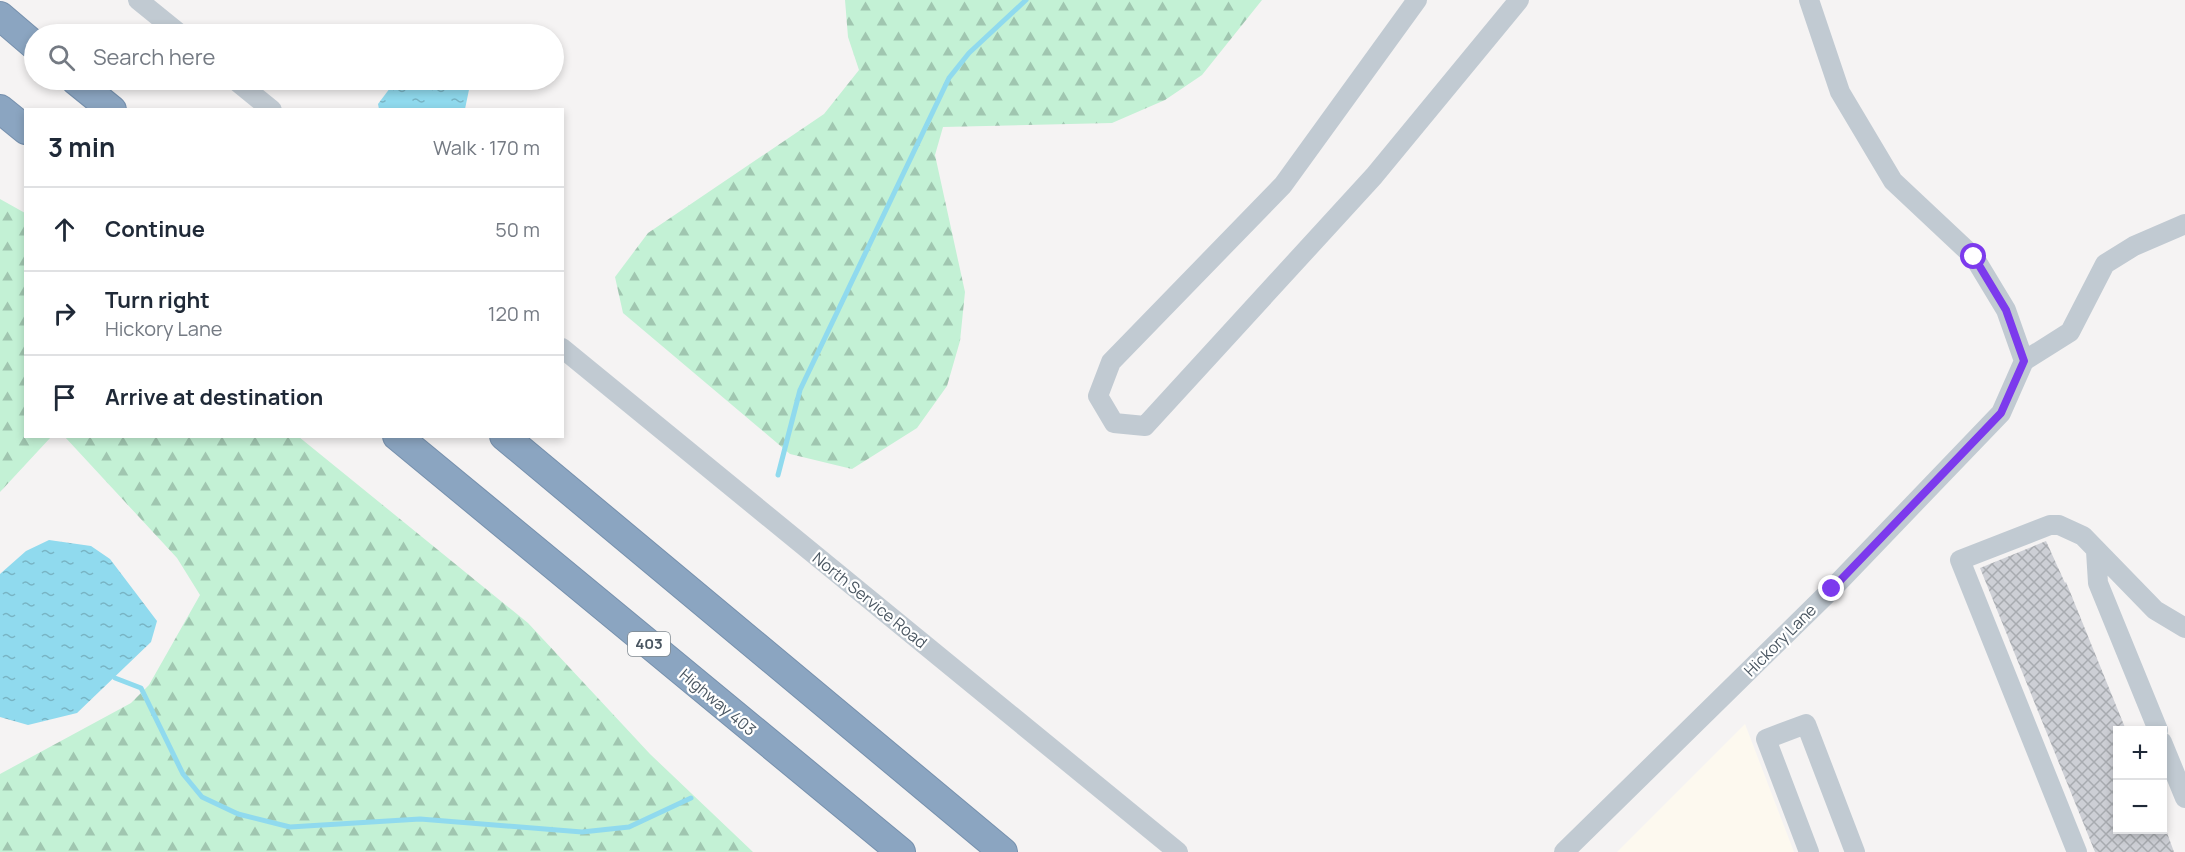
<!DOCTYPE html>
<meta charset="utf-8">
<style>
body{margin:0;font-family:Manrope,sans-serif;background:#f6f6f7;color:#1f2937}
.controls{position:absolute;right:18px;bottom:18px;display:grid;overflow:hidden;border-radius:0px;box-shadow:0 3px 9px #0003}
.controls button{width:54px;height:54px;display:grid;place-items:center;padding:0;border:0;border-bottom:2px solid #e0e1e3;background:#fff;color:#1f2937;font:30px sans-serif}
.stop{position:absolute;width:18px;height:18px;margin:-14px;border:4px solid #7c3aed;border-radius:50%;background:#fff}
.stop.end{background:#7c3aed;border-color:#fff;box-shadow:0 2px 6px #0008}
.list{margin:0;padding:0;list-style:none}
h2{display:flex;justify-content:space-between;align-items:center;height:78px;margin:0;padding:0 24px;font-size:26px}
h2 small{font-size:20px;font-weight:400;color:#747a83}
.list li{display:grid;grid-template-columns:39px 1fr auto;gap:18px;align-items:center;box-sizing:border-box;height:84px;padding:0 24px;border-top:2px solid #e0e1e3}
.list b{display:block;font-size:22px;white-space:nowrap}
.list p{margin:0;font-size:20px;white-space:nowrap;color:#747a83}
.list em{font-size:20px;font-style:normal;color:#747a83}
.icon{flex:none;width:33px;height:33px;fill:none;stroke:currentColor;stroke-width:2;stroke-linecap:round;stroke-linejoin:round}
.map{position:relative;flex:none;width:2185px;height:852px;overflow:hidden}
.search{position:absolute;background:#fff;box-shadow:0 3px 9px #0003;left:24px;top:24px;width:540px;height:66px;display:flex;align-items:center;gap:15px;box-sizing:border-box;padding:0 21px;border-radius:33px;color:#747a83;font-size:22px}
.panel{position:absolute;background:#fff;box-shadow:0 3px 9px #0003;left:24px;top:108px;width:540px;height:330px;border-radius:0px}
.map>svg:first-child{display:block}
</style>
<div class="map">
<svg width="2185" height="852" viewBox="0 0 2185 852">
<defs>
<pattern id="forest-firs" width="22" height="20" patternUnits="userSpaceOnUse" patternTransform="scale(1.5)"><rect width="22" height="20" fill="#c3f1d5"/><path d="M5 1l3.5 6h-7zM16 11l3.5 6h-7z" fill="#a0c6b0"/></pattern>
<pattern id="water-ripples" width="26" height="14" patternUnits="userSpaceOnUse" patternTransform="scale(1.5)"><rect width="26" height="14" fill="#90daee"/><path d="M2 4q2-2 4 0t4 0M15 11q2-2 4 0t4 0" fill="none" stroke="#78b4c4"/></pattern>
<pattern id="building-cross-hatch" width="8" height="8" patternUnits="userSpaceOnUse" patternTransform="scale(1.5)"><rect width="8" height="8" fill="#cdcfd5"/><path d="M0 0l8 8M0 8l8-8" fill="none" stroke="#a8abb0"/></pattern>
</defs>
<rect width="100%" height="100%" fill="#f5f3f3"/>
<path fill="#fdf9ef" d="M1745,724L1794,852H1617Z"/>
<path fill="url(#forest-firs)" d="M845,0H1262L1202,75L1165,100L1112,123L943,127L935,155L965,292L960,341L947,386L917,428L852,469L790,454L623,313L615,277L648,233L824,114L859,70L848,37Z
M0,199L25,213L26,436L51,437L0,492Z
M64,436L299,437L528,623L650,754L753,852H0V774L131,703L149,685L200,595L177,558Z"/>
<path fill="url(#water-ripples)" d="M396,80H471L465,109H379L378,104Z
M49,540L91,546L110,559L157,621L151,642L77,713L28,725L0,717V574L26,551Z"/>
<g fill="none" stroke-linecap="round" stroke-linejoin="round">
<path stroke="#90daee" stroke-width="5" d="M778,475L800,390L949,78L969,53L1026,0
M115,678L141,688L183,774L202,797L238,814L290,827L420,819L582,832L629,827L691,798"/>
</g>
<path fill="url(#building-cross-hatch)" d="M2046,541L2065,583L2066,582L2126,730H2118V830H2166L2174,852H2095L1980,568Z"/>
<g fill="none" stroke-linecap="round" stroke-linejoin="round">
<defs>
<path id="highway" d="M0,16L34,45
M75,80L112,110
M0,109L26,130
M397,436L901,852
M504,436L1003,852"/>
</defs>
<use href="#highway" stroke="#7690ad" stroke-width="30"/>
<path stroke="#c1cad2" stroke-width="20" d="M138,0L180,34
M1417,0L1283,185L1111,362L1098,396L1114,423L1145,426L1374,176L1519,0
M1809,0L1840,92L1893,181L1974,257L2006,310L2024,361
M235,80L272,110
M562,348L1178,852
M2024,361L2070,332L2105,264L2134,246L2185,224
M2096,551L2098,583L2158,730
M2162,742L2185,798
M1564,852L1832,589L2001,413L2024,361
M1809,852L1766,739L1806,724L1855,852
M2077,852L1960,560L2050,525H2059L2083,536L2155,610L2185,628"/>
<use href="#highway" stroke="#8ba5c1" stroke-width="28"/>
</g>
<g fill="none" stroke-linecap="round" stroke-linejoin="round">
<path stroke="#7c3aed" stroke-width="8" d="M1832,589L2001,413L2024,361L2006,310L1974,257"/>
</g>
<g text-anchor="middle" stroke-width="4.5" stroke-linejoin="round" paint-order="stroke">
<rect fill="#fff" stroke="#808990" stroke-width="1.5" x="628" y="632" width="42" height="24" rx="4.5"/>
<g font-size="15" font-weight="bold" fill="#4a5661">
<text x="649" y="649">403</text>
</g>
<g font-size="16" fill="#4a5661" stroke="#fff">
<text transform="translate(870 600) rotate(39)" y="6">North Service Road</text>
<text transform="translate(1780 640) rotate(-45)" y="6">Hickory Lane</text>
<text transform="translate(718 702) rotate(40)" y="6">Highway 403</text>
</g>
</g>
</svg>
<div class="controls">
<button>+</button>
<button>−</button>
</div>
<div class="stop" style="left:1974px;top:257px"></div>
<div class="stop end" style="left:1832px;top:589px"></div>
<div class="search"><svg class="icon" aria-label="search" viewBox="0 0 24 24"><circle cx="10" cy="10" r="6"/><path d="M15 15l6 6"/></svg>Search here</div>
<section class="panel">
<h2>3 min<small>Walk · 170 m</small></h2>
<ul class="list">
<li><svg class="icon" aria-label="ahead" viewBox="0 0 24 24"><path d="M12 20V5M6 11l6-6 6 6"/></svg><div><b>Continue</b></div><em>50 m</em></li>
<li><svg class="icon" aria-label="right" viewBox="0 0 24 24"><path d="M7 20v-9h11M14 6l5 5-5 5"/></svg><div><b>Turn right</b><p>Hickory Lane</p></div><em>120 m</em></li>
<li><svg class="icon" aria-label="arrive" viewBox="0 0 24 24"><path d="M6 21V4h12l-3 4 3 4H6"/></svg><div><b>Arrive at destination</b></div></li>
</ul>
</section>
</div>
